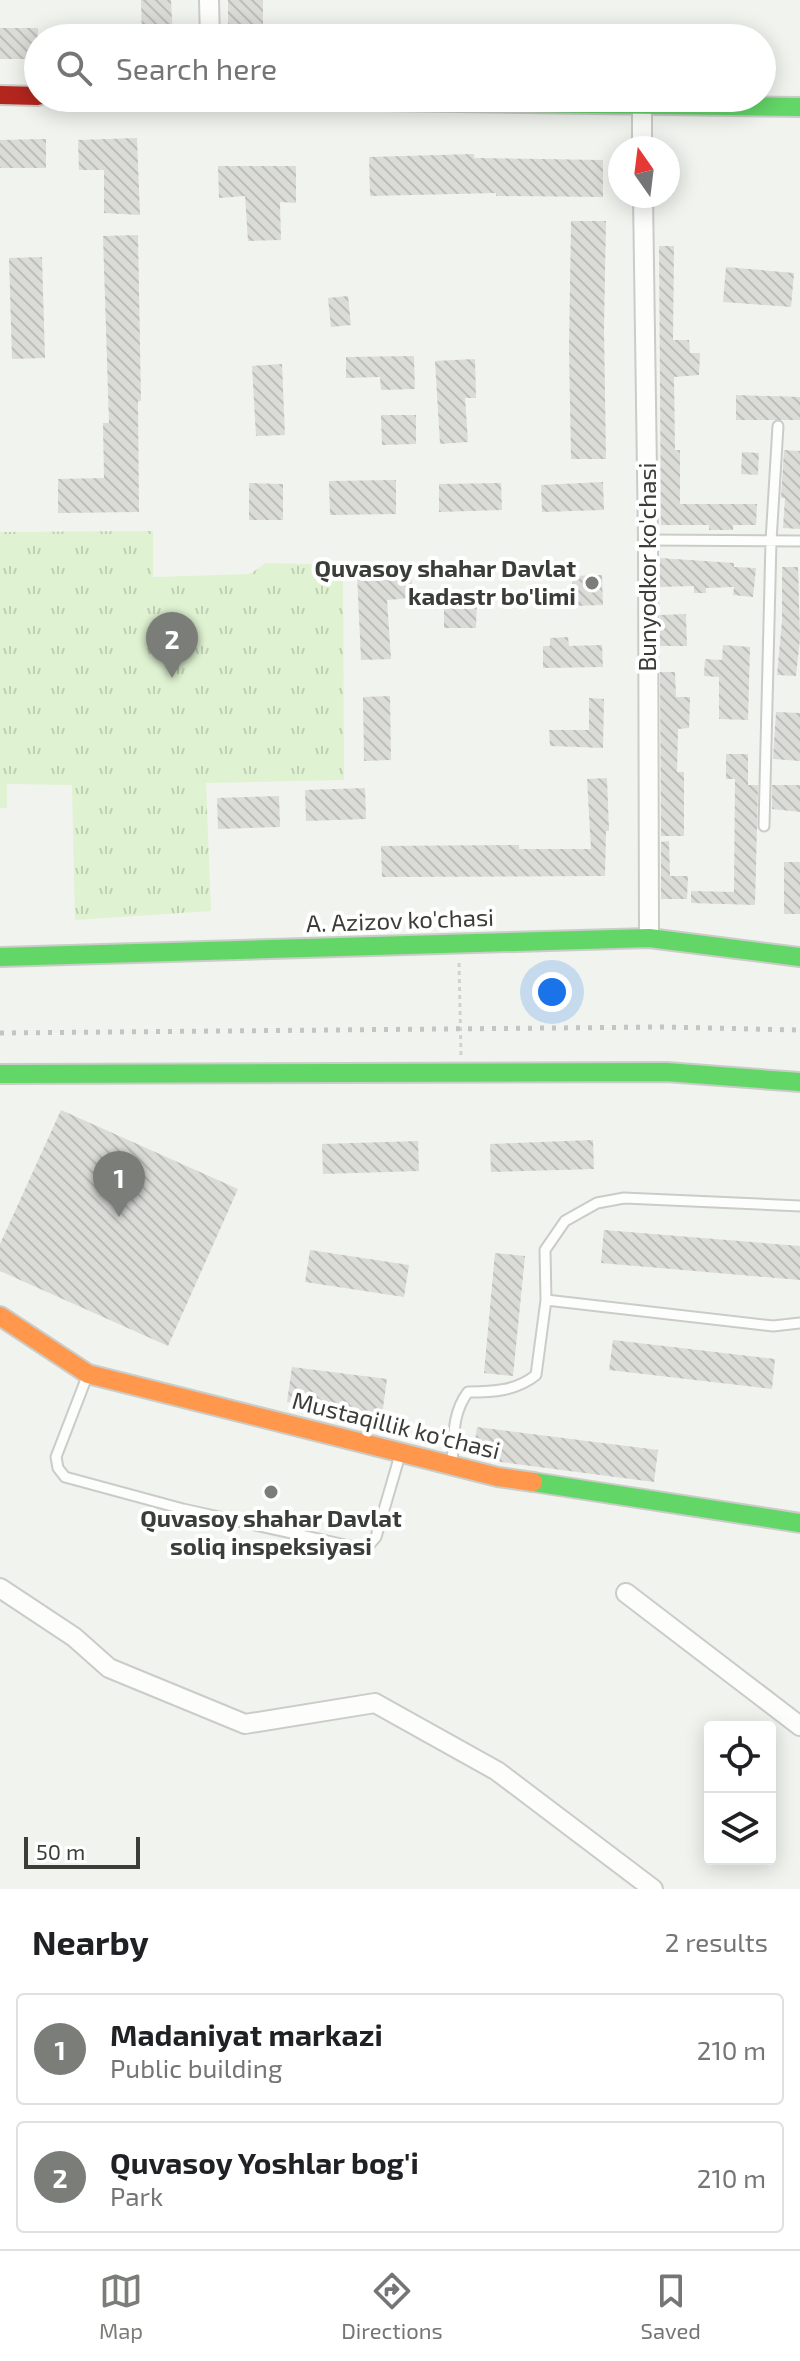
<!DOCTYPE html>
<style>
body{margin:0;font-family:"Exo 2",sans-serif;background:#f6f6f6;color:#202124}
.controls{position:absolute;right:24px;bottom:24px;display:grid;overflow:hidden;border-radius:8px;box-shadow:0 4px 20px #0003}
.controls button{width:72px;height:72px;display:grid;place-items:center;padding:0;border:0;border-bottom:2px solid #e0e0e0;background:#fff;color:#202124;font:40px sans-serif}
.compass{position:absolute;left:608px;top:136px;width:72px;height:72px;border-radius:50%;background:#fff;box-shadow:0 4px 20px #0003;rotate:346deg}
.scale{position:absolute;left:24px;bottom:20px;width:116px;box-sizing:border-box;padding-left:8px;border:4px solid #3b3d39;border-top:0;font-size:22px;line-height:28px;white-space:nowrap;color:#3b3d39;-webkit-text-stroke:6px #fff;paint-order:stroke}
.you{position:absolute;left:552px;top:992px;width:28px;height:28px;margin:-20px;border:6px solid #fff;border-radius:50%;background:#1a73e8;box-shadow:0 0 0 12px #1a73e833}
.badge{display:grid;place-items:center;width:52px;height:52px;border-radius:50%;background:#7b7d78;color:#fff;font-size:26px;font-weight:700}
.pin{position:absolute;translate:-50% -66px;filter:drop-shadow(0 2px 4px #0008)}
.pin::after{content:'';position:absolute;top:42px;width:28px;height:24px;background:inherit;clip-path:polygon(0 0,100% 0,50% 100%)}
.list{margin:0;padding:0;list-style:none}
h2{display:flex;justify-content:space-between;align-items:center;height:104px;margin:0;padding:0 32px;font-size:34px}
h2 small{font-size:26px;font-weight:400;color:#757577}
.list li{display:grid;grid-template-columns:52px 1fr auto;gap:24px;align-items:center;box-sizing:border-box;height:112px;margin:0 16px 16px;padding:0 16px;border:2px solid #e0e0e0;border-radius:8px}
.list b{display:block;font-size:30px;white-space:nowrap}
.list p{margin:0;font-size:26px;white-space:nowrap;color:#757577}
.list em{font-size:26px;font-style:normal;color:#757577}
.icon{flex:none;width:44px;height:44px;fill:none;stroke:currentColor;stroke-width:2;stroke-linecap:round;stroke-linejoin:round}
.map{position:relative;flex:none;width:800px;height:1889px;overflow:hidden}
.search{position:absolute;background:#fff;box-shadow:0 4px 20px #0003;left:24px;right:24px;top:24px;height:88px;display:flex;align-items:center;gap:20px;box-sizing:border-box;padding:0 28px;border-radius:44px;color:#757577;font-size:30px}
.sheet{height:360px;background:#fff}
nav{display:flex;justify-content:space-around;align-items:center;box-sizing:border-box;height:112px;border-top:2px solid #e0e0e0;background:#fff;font-size:22px;color:#757577}
nav a{display:grid;justify-items:center;gap:4px}
nav .on{color:#7b7d78}
.map>svg:first-child{display:block}
</style>
<div class="map">
<svg width="800" height="1889" viewBox="0 0 800 1889">
<defs>
<pattern id="park-tufts" width="24" height="20" patternUnits="userSpaceOnUse" patternTransform="scale(2)"><rect width="24" height="20" fill="#dff2d1"/><path d="M3 7l-1-3M5 7V3M7 7l1-3M15 17l-1-3M17 17v-4M19 17l1-3" fill="none" stroke="#c0d0b4"/></pattern>
<pattern id="building-back-hatch" width="6" height="6" patternUnits="userSpaceOnUse" patternTransform="scale(2)"><rect width="6" height="6" fill="#dbdbd8"/><path d="M-1 5l2 2M0 0l6 6M5-1l2 2" fill="none" stroke="#bdbdba"/></pattern>
</defs>
<rect width="100%" height="100%" fill="#f1f4ee"/>
<path fill="url(#park-tufts)" d="M153,531V577L250,574L266,563L343,565L344,780L206,783L211,911L75,920L72,785L7,784V808H0V532Z"/>
<path fill="url(#building-back-hatch)" d="M141,0H171L173,38H142Z
M228,0H263V38H228Z
M734,24V38H705V25Z
M0,28H38V59H0Z
M137,138L140,215L104,213V170H79L78,140Z
M46,139V168H0V140Z
M474,154V158L603,160V197L496,196V193L370,196L369,157Z
M218,166H296V203L280,202L281,240L248,241L245,196L219,198Z
M571,221H606L604,329L606,459H571L569,349Z
M138,235L141,401H138L139,512L58,513V479L104,478L103,423H109L103,236Z
M659,246H674L673,340H689L690,353H700L699,375L674,377L675,450H680V504H757L756,525H733V530H709V525H661Z
M42,257L45,358L12,359L9,258Z
M726,267L794,273L791,307L723,302Z
M348,296L351,325L331,327L328,298Z
M414,356L415,389L381,390L380,377L346,378V357Z
M475,359L476,398H465L468,442L440,444L435,361Z
M282,364L285,435L256,436L252,366Z
M736,395L800,397V420H736Z
M381,415H416V444L382,445Z
M784,450L800,451V529L783,528L785,498H781Z
M742,452L759,453L758,475L741,474Z
M396,480V514L330,515L329,481Z
M603,482L604,510L542,512L541,485Z
M249,483L283,484V520H249Z
M501,483L502,510L439,512V484Z
M660,558L734,563V567L756,568L753,597L733,595L734,587L706,588V593H694V586L660,587Z
M782,567H798L800,638L796,676L777,675L782,621Z
M411,573L413,598L387,600L391,659L361,660L357,574Z
M602,575L603,605L573,606L572,576Z
M444,598H477L476,628H444Z
M686,614L687,646H660V615Z
M568,637L569,646L602,645L603,667L543,668V646H550V638Z
M723,645L750,647L748,720L719,719V677L704,676L705,659L722,660Z
M660,672H675L676,697H690L689,728L678,729L677,772H684V836H661Z
M390,696L391,760L364,761L363,697Z
M589,698L604,699L603,748L550,746L549,730H589Z
M776,712L800,713V761L773,759Z
M726,754H748V785H758L755,905L691,903V891L734,892L735,779H726Z
M607,778L609,831H606L605,876L382,877L381,846L519,845V849H591L587,779Z
M772,785H800V812L772,809Z
M365,788L366,819L306,821L305,790Z
M279,796L280,827L218,829L217,798Z
M669,841L670,876H688L687,899H661V842Z
M784,862H800V914H784Z
M61,1110L238,1189L168,1346L0,1271V1244Z
M593,1140L594,1169L491,1172L490,1144Z
M418,1141L419,1171L323,1174L322,1144Z
M604,1230L800,1246V1280L601,1263Z
M310,1250L409,1265L404,1297L305,1282Z
M495,1253L525,1256L513,1376L484,1373Z
M613,1340L775,1359L772,1389L609,1370Z
M292,1367L387,1379L382,1415L287,1402Z
M477,1427L658,1450L654,1482L501,1462L473,1455Z"/>
<g fill="none" stroke-linecap="round" stroke-linejoin="round">
<defs>
<path id="lane" d="M648,540L800,541
M764,826L771,541L778,426
M546,1300L773,1326L800,1323
M88,1374L56,1457L58,1468L65,1477L183,1509L359,1548L370,1544L376,1537L400,1455
M452,1463C454,1437 452,1413 468,1392C493,1392 516,1391 536,1375L546,1300L545,1250L565,1221L597,1203L624,1198L800,1206"/>
<path id="street" d="M209,0L210,38
M642,105V148
M643,196L648,540L649,938
M0,1588L74,1637L109,1668L245,1724L375,1703L497,1771L653,1889
M626,1593L800,1726"/>
<path id="fast" d="M176,98L800,107
M0,957L649,938L800,957
M0,1074L666,1072L800,1082
M533,1482L800,1523"/>
<path id="slow" d="M0,1316L88,1374L498,1477L533,1482"/>
<path id="jam" d="M0,95L38,96"/>
</defs>
<use href="#lane" stroke="#caccc8" stroke-width="13"/>
<use href="#street" stroke="#caccc8" stroke-width="22"/>
<use href="#fast" stroke="#caccc8" stroke-width="22"/>
<use href="#slow" stroke="#caccc8" stroke-width="22"/>
<use href="#jam" stroke="#caccc8" stroke-width="22"/>
<path stroke="#d1d2cf" stroke-width="3" stroke-dasharray="4 4" stroke-linecap="butt" d="M459,963L461,1055"/>
<use href="#lane" stroke="#fdfdfc" stroke-width="9"/>
<use href="#street" stroke="#fdfdfc" stroke-width="18"/>
<use href="#fast" stroke="#63d668" stroke-width="18"/>
<use href="#slow" stroke="#ff974d" stroke-width="18"/>
<use href="#jam" stroke="#b3261e" stroke-width="18"/>
<path stroke="#c4c4c4" stroke-width="5" stroke-dasharray="4 8" stroke-linecap="butt" d="M0,1033L661,1027L800,1030"/>
</g>
<g fill="#7b7d78" stroke="#fff" stroke-width="3">
<circle cx="592" cy="583" r="8"/>
<circle cx="271" cy="1492" r="8"/>
</g>
<g text-anchor="middle" stroke-width="8" stroke-linejoin="round" paint-order="stroke">
<g font-size="24" fill="#3b3d39" stroke="#fff">
<text transform="translate(648 567) rotate(-90)" y="8">Bunyodkor ko'chasi</text>
<text transform="translate(400 921) rotate(-2)" y="8">A. Azizov ko'chasi</text>
<text transform="translate(396 1426) rotate(14)" y="8">Mustaqillik ko'chasi</text>
</g>
<g font-size="24" font-weight="bold" fill="#3b3d39" stroke="#fff" text-anchor="end">
<text x="576" y="577">Quvasoy shahar Davlat<tspan x="576" dy="28">kadastr bo'limi</tspan></text>
<text x="271" y="1527" text-anchor="middle">Quvasoy shahar Davlat<tspan x="271" dy="28">soliq inspeksiyasi</tspan></text>
</g>
</g>
</svg>
<div class="controls">
<button><svg class="icon" aria-label="locate" viewBox="0 0 24 24"><circle cx="12" cy="12" r="6"/><path d="M12 2v4M12 18v4M2 12h4M18 12h4"/></svg></button>
<button><svg class="icon" aria-label="layers" viewBox="0 0 24 24"><path d="M12 4l9 5-9 5-9-5zM3 14l9 5 9-5"/></svg></button>
</div>
<svg class="compass" viewBox="-18 -18 36 36"><path d="M0-13l5 13h-10z" fill="#e53935"/><path d="M0 13l5-13h-10z" fill="#757577"/></svg>
<div class="scale">50 m</div>
<div class="you"></div>
<div class="pin badge" style="left:119px;top:1217px">1</div>
<div class="pin badge" style="left:172px;top:678px">2</div>
<div class="search"><svg class="icon" aria-label="search" viewBox="0 0 24 24"><circle cx="10" cy="10" r="6"/><path d="M15 15l6 6"/></svg>Search here</div>
</div>
<section class="sheet">
<h2>Nearby<small>2 results</small></h2>
<ul class="list">
<li><span class="badge">1</span><div><b>Madaniyat markazi</b><p>Public building</p></div><em>210 m</em></li>
<li><span class="badge">2</span><div><b>Quvasoy Yoshlar bog'i</b><p>Park</p></div><em>210 m</em></li>
</ul>
</section>
<nav>
<a class="on"><svg class="icon" aria-label="map" viewBox="0 0 24 24"><path d="M3 6l6-2 6 2 6-2v14l-6 2-6-2-6 2zM9 4v14M15 6v14"/></svg>Map</a>
<a><svg class="icon" aria-label="directions" viewBox="0 0 24 24"><path d="M12 3l9 9-9 9-9-9zM9 14v-3h6M13 9l2 2-2 2"/></svg>Directions</a>
<a><svg class="icon" aria-label="saved" viewBox="0 0 24 24"><path d="M7 4h10v16l-5-4-5 4z"/></svg>Saved</a>
</nav>
